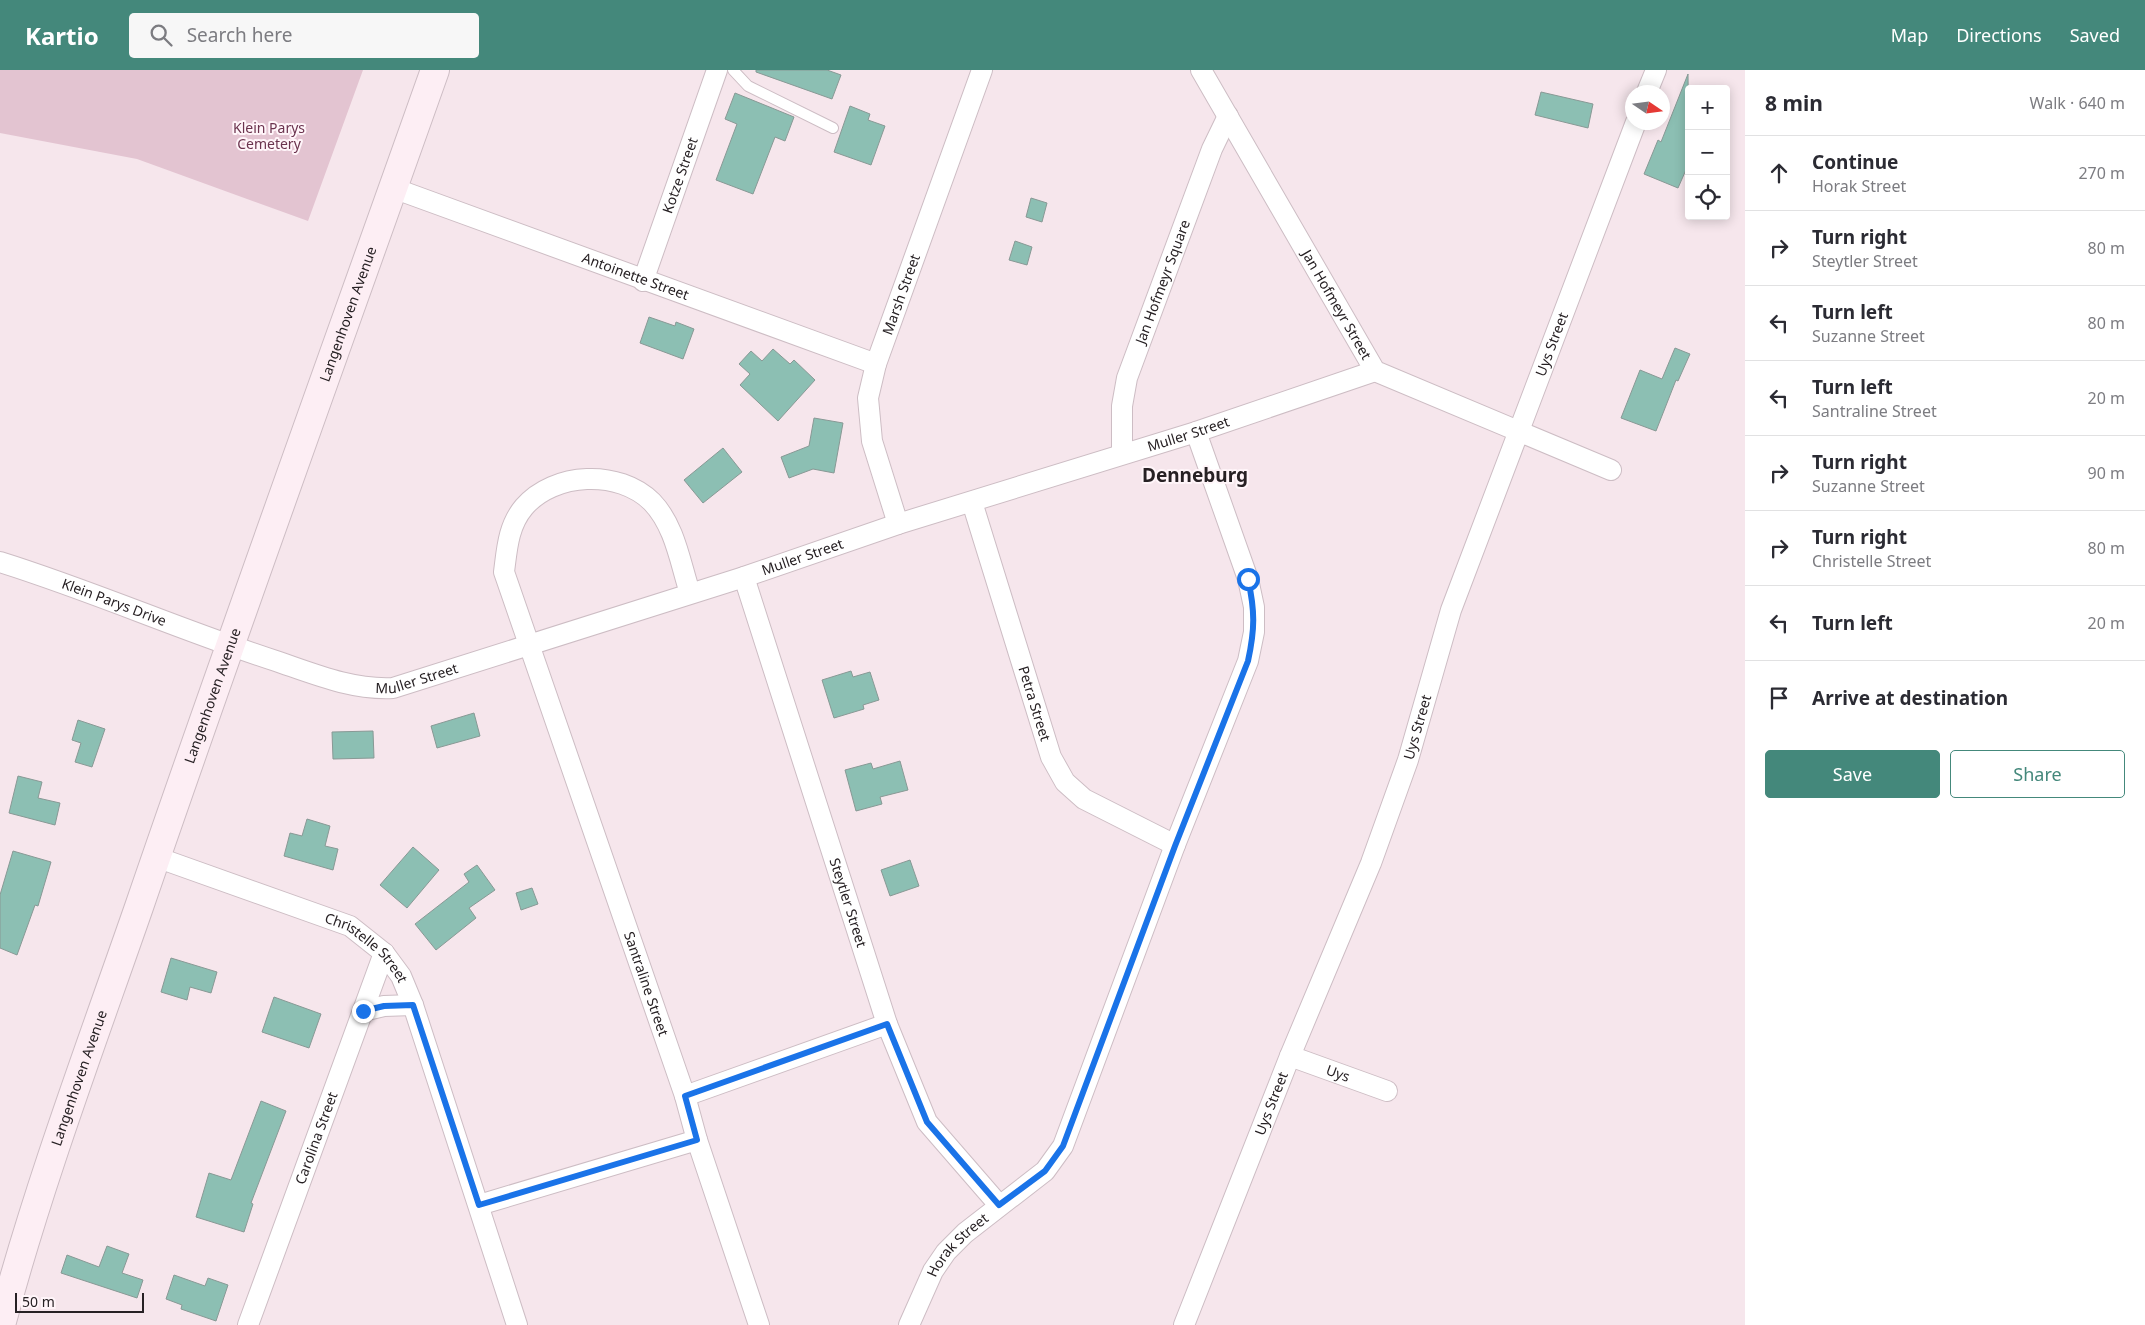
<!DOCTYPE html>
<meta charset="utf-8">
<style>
body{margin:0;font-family:"Noto Sans",sans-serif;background:#f7f7f7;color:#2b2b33}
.controls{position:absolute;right:15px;top:15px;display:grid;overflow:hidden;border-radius:5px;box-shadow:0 2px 12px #0003}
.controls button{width:45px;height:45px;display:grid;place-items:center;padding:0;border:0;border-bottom:1px solid #e1e1e2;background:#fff;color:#2b2b33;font:25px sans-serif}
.compass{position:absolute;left:1625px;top:15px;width:45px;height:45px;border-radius:50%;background:#fff;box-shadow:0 2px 12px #0003;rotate:103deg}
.scale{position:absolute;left:15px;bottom:12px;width:129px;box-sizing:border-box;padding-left:5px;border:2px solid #272124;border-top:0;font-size:14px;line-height:18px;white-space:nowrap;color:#272124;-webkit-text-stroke:4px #fff5f9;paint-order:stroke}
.stop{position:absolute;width:15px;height:15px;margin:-11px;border:4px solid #1a73e8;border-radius:50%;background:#fff}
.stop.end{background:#1a73e8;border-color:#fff;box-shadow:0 1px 5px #0008}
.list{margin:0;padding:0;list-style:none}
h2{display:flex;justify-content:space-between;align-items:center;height:65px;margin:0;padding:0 20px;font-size:21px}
h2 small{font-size:16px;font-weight:400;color:#7c7c81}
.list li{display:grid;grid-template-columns:32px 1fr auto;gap:15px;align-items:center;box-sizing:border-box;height:75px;padding:0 20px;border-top:1px solid #e1e1e2}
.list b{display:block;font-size:19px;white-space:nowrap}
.list p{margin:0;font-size:16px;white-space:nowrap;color:#7c7c81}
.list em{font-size:16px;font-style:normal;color:#7c7c81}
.actions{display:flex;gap:10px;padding:15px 20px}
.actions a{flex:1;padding:11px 0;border:1px solid #44887b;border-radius:5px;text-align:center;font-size:18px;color:#44887b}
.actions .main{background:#44887b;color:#fff}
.icon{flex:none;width:28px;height:28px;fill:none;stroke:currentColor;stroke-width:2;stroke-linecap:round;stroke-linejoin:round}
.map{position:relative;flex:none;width:1745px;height:1255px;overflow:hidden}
header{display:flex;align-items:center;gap:30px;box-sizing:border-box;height:70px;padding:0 25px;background:#44887b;color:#fff}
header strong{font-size:24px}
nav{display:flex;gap:28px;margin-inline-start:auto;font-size:18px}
.search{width:350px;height:45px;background:#f7f7f7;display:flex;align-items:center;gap:12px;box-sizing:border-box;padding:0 18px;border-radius:5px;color:#7c7c81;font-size:19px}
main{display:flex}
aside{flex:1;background:#fff}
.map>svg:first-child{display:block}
</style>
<header>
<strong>Kartio</strong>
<div class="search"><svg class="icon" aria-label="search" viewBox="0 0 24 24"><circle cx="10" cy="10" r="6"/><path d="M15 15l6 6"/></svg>Search here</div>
<nav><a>Map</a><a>Directions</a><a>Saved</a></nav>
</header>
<main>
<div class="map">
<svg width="1745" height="1255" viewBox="0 0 1745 1255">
<rect width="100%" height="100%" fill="#f6e6ec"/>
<path fill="#e3c4d1" d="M0,0H363L308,151L137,89L0,63Z"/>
<path fill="#8cbfb3" stroke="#889995" d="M756,0H827L841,5L832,29L756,2Z
M1688,4L1689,93L1678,118L1644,104L1658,70L1661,72Z
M1541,22L1593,34L1588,58L1535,45Z
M735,23L794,47L785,71L775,67L753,124L716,110L737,54L725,49Z
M850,36L870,44L868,50L885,56L871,95L834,82Z
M1031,128L1047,133L1042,152L1026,147Z
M1015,171L1032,177L1027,195L1009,190Z
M649,247L675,256L676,252L694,259L683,289L640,273Z
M1675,278L1690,284L1678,311L1676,310L1656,361L1621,348L1640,300L1662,309Z
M773,279L790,294L794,290L815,310L778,351L740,315L750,304L739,294L751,281L762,291Z
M814,348L843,353L834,403L813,399L789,408L781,387L809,376Z
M723,378L742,402L703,433L684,410Z
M851,601L853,607L870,602L879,630L863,635L864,639L834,648L822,610Z
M474,643L480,666L437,678L431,656Z
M78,650L105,659L92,697L75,692L81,673L72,670Z
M373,661L374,688L333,689L332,662Z
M900,691L908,720L880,727L882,734L856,741L845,700L871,693L873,699Z
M18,706L42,712L38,728L60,733L55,755L9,743Z
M307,749L330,756L325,776L338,779L333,800L284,786L290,763L302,766Z
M413,777L439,800L407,838L380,815Z
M13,781L51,792L38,836L35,835L17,885L0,878V825Z
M910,790L919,816L890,826L881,800Z
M477,795L495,820L469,838L476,848L436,880L415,854L469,812L464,804Z
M532,818L538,834L521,840L516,823Z
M171,888L217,902L211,923L190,917L187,930L161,922Z
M274,927L321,944L309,978L262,962Z
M261,1031L286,1041L251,1133L253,1134L244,1162L196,1147L209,1103L231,1110Z
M107,1176L129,1184L122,1203L143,1210L137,1228L61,1203L67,1185L99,1197Z
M174,1205L205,1216L208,1208L228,1215L216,1251L181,1239L182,1235L166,1229Z"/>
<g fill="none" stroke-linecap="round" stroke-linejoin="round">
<defs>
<path id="lane" d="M733,0L748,16L833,58"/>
<g id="street">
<path id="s1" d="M1201,0L1375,301L1611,400"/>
<path d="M1647,22L1656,0"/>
<path id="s2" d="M393,118L876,294"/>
<path id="s3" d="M643,211L717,0"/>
<path id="s4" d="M1122,384V336L1127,308L1212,79L1228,46"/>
<path id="s5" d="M972,432L1051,687L1065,712L1084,729L1175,775"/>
<path id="s6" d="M898,454L872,371L868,328L876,294L982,0"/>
<path id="s7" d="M0,492C93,521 183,561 276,591C314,604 352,620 393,618L744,507L898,454L1196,362L1375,301"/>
<path id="s8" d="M744,507L887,954L927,1052L999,1135"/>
<path id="s9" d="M690,523C680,492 675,456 652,432C619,399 554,402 524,437C508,456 507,479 504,502L685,1026L697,1070L759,1255"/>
<path id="s10" d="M156,787L350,856L384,883L401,906L413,935L517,1255"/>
<path d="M363,941L384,936L413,935"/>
<path id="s11" d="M1290,986L1387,1021"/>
<path d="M685,1026L887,954"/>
<path d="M479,1135L697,1070"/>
<path id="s12" d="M248,1255L384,883"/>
<path id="s13" d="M909,1255L933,1201L946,1182L965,1163L1045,1101L1063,1076L1175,775L1248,591L1254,562V537L1248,509L1196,362"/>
<path id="s14" d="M1184,1255L1290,986L1371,793L1408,690L1451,540L1636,52"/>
</g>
<g id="secondary">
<path id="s15" d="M1,1255C39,1113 91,975 139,837C235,557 336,279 435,0"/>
</g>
</defs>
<use href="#lane" stroke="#cdbdc4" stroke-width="12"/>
<use href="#street" stroke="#cdbdc4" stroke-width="22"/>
<use href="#secondary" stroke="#cdbdc4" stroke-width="30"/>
<use href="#lane" stroke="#fff" stroke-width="10"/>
<use href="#street" stroke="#fff" stroke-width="20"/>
<use href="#secondary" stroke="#fdeef4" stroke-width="28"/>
</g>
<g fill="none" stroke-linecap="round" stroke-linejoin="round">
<path stroke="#1a73e8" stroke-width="6" d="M363,941L384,936L413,935L479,1135L697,1070L685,1026L887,954L927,1052L999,1135L1045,1101L1063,1076L1175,776L1248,591C1255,559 1255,541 1248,509"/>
</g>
<g text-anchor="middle" stroke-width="4" stroke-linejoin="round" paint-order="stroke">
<g font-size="14" fill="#6b334e" stroke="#fff5f9">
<text x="269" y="63">Klein Parys<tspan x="269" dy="16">Cemetery</tspan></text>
</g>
<g font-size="14" fill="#272124" stroke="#fff5f9">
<text dy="5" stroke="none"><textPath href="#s3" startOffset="112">Kotze Street</textPath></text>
<text dy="5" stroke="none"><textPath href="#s2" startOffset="258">Antoinette Street</textPath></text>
<text dy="5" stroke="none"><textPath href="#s4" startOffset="179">Jan Hofmeyr Square</textPath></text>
<text dy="5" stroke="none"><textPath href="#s6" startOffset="239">Marsh Street</textPath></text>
<text dy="5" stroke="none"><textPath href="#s1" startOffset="271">Jan Hofmeyr Street</textPath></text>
<text dy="5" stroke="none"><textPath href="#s15" startOffset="1069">Langenhoven Avenue</textPath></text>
<text dy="5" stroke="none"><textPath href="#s14" startOffset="1048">Uys Street</textPath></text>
<text dy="5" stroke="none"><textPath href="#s7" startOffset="1249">Muller Street</textPath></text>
<text dy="5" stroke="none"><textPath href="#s7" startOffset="844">Muller Street</textPath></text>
<text dy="5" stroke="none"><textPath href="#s7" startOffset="121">Klein Parys Drive</textPath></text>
<text dy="5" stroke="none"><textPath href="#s7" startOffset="439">Muller Street</textPath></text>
<text dy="5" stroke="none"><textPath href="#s15" startOffset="664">Langenhoven Avenue</textPath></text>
<text dy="5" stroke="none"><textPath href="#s5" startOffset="211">Petra Street</textPath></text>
<text dy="5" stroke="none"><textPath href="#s14" startOffset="642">Uys Street</textPath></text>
<text dy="5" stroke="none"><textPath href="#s8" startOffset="342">Steytler Street</textPath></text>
<text dy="5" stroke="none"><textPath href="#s10" startOffset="232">Christelle Street</textPath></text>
<text dy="5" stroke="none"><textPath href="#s9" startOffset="746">Santraline Street</textPath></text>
<text dy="5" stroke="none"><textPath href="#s11" startOffset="51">Uys</textPath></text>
<text dy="5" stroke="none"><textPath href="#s15" startOffset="259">Langenhoven Avenue</textPath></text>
<text dy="5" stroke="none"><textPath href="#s14" startOffset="238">Uys Street</textPath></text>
<text dy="5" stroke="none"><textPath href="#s12" startOffset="199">Carolina Street</textPath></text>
<text dy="5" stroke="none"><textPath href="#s13" startOffset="95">Horak Street</textPath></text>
</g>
<g font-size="19" font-weight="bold" fill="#272124" stroke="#fff5f9">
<text x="1195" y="412">Denneburg</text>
</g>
</g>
</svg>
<div class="controls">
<button>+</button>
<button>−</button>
<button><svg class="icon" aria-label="locate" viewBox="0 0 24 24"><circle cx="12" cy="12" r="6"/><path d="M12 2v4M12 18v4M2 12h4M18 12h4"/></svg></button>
</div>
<svg class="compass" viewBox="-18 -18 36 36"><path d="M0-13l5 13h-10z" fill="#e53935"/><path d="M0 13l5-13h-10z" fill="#7c7c81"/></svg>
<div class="scale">50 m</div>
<div class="stop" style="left:1248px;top:509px"></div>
<div class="stop end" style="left:363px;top:941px"></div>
</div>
<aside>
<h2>8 min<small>Walk · 640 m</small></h2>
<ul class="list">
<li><svg class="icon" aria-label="ahead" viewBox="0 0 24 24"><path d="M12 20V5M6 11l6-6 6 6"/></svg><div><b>Continue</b><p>Horak Street</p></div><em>270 m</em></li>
<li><svg class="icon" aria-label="right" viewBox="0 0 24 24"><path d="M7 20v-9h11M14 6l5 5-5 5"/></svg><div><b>Turn right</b><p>Steytler Street</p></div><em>80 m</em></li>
<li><svg class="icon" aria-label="left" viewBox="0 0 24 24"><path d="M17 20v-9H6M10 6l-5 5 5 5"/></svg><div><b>Turn left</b><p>Suzanne Street</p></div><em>80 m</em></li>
<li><svg class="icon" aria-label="left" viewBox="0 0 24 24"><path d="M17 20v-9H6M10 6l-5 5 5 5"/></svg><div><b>Turn left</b><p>Santraline Street</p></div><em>20 m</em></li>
<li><svg class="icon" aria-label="right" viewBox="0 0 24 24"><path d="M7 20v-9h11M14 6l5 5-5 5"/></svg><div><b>Turn right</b><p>Suzanne Street</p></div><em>90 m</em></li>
<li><svg class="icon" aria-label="right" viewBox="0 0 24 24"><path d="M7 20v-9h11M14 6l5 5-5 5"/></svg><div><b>Turn right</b><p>Christelle Street</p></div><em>80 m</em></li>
<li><svg class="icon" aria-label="left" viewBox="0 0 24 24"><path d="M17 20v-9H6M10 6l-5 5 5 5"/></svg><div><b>Turn left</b></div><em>20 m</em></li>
<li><svg class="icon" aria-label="arrive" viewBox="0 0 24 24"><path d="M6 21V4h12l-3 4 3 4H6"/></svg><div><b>Arrive at destination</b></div></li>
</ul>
<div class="actions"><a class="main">Save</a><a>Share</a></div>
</aside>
</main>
